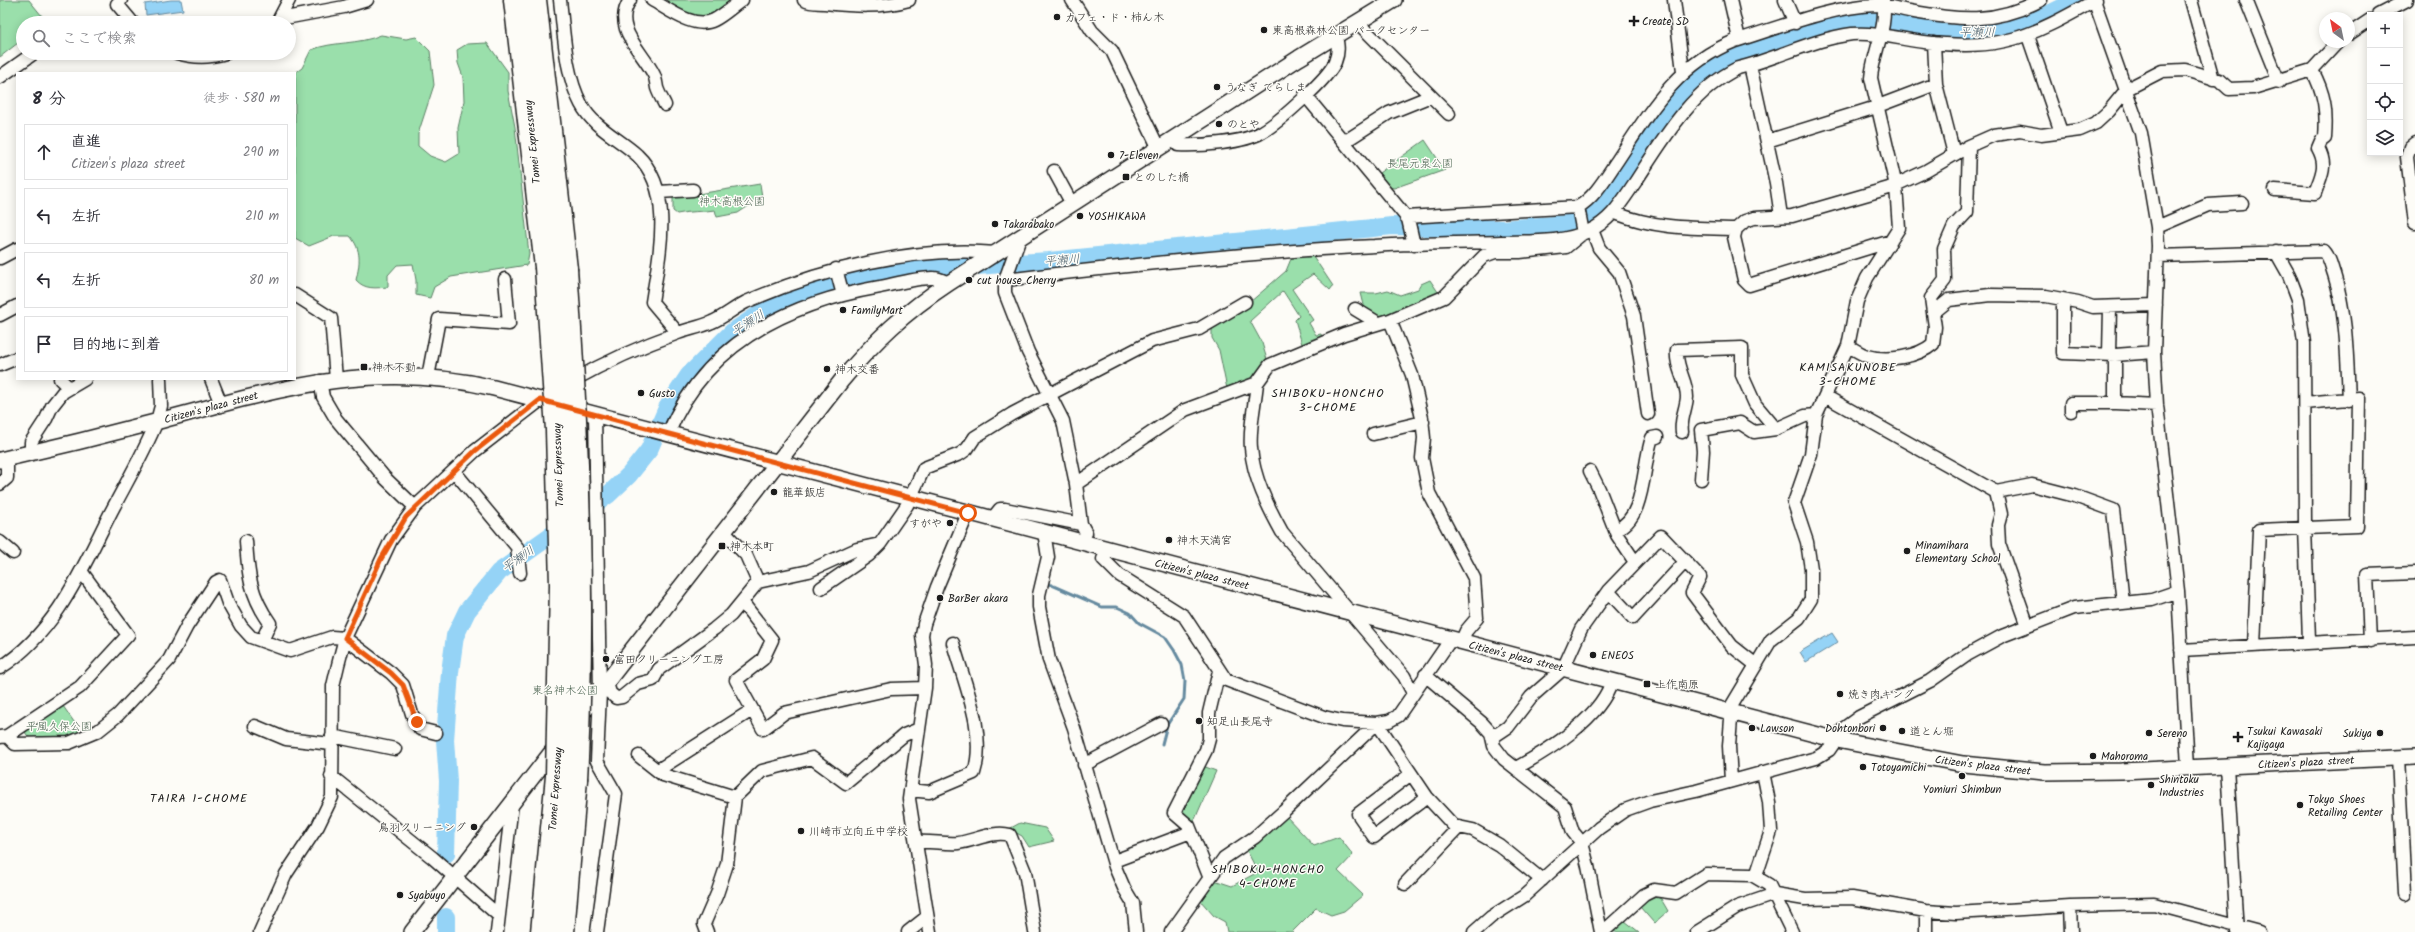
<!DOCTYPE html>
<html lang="ja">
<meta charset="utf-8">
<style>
body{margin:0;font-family:Kalam,"Klee One",sans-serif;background:#f7f7f7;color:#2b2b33}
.controls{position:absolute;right:12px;top:12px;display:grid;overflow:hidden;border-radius:0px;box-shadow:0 2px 10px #0003}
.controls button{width:36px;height:36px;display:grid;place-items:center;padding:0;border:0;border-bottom:1px solid #e1e1e2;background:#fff;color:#2b2b33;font:20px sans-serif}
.compass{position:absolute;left:2319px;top:12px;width:36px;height:36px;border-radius:50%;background:#fff;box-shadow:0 2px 10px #0003;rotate:327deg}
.stop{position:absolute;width:12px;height:12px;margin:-9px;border:3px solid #ea580c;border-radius:50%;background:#fff}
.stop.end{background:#ea580c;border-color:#fff;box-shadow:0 1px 4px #0008}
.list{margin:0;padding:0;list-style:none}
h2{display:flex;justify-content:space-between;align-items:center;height:52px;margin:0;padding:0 16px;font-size:17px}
h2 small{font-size:13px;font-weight:400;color:#7c7c81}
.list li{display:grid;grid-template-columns:26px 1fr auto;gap:12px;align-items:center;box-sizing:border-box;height:56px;margin:0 8px 8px;padding:0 8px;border:1px solid #e1e1e2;border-radius:0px}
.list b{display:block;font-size:15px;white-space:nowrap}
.list p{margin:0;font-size:13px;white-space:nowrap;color:#7c7c81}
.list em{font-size:13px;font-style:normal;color:#7c7c81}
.icon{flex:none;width:22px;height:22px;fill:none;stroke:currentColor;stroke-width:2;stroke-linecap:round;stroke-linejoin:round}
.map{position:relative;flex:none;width:2415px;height:932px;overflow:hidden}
.search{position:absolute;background:#fff;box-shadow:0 2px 10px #0003;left:16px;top:16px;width:280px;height:44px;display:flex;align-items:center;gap:10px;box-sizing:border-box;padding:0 14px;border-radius:22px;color:#7c7c81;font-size:15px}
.panel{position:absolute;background:#fff;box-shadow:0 2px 10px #0003;left:16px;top:72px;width:280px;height:308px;border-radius:0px}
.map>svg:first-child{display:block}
</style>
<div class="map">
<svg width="2415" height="932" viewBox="0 0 2415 932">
<rect width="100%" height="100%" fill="#fdfcf7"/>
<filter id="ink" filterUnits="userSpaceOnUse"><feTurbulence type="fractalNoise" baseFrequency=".025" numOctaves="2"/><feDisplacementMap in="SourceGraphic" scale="8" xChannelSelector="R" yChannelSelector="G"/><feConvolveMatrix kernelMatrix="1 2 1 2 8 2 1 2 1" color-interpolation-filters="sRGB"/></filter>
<g filter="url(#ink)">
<path fill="#9adfab" stroke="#5b7e64" d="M0,0H29L46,21L43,23H23V39L0,57Z
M657,0H738L709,19L686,16Z
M381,35L406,39L416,37L430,51L434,85L418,134V146L430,156L446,162L459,154L458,128L464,101L463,77L458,63L457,50L467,44L487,43L508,72V91L515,127L529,254L527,265L451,277L434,287L430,298L416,295V280L413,264L397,265L388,275V287C376,288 365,290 356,280C360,263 362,250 350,236H334L309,246L295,238V73L302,68L311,50C333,41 358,45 381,35Z
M1425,140L1445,170L1394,188L1389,187L1379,173Z
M760,184L762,197L738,213L717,217L715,210C702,212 689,211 677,214L673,211V198Z
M1311,253L1333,286L1330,290L1313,274L1292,289L1313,320L1309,323L1316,335L1321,334L1322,338L1306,346L1302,344L1295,320L1299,316L1283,291L1250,321L1262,343L1268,363L1258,375L1227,389L1219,350L1212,338V327L1242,309L1286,271L1293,254Z
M1430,280L1440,295L1382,320L1362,310L1364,305L1361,293H1376L1388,290L1400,295L1418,289L1421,284Z
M63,706L81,732L65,740L29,738L25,732Z
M1203,766L1216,771L1195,819L1190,822L1182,816L1181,807Z
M1286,816L1314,846L1339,837L1353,855L1338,871L1363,895L1344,911L1331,915L1316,908L1292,932H1227L1225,922L1214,916L1200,900L1214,880L1232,886L1258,872L1246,849Z
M1020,823L1045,828L1054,841L1029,847L1022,836L1009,829Z
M1657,897L1661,899L1668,911L1654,923L1640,907L1649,899Z
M1625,921L1639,932H1612Z"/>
<path fill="#95d3f6" stroke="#658a9f" d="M171,0H181L183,10L146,15L145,4Z
M1832,633L1838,642L1806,662L1800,652Z"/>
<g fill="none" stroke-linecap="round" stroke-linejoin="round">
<path stroke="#658a9f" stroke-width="3" d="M1047,583L1102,607H1117L1130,613L1139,623L1165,637L1174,650L1182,665L1185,681L1184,699L1167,725L1162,744"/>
<path stroke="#95d3f6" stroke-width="18" d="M446,854L448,781L445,740L450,672L455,636L467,611L499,572L608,495L629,475L649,450L667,408L689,375L732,332L764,311L835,285L903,271L1049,261L1392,226L1502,229L1567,224L1587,219L1601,208C1632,162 1665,96 1713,67C1737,53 1767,47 1793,39C1819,32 1846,20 1872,20C1891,19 1913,28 1932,31C1992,41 2024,29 2076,0
M446,917V932"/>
<defs>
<path id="minor" d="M121,0L117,4L133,23
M560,0C564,33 565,74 581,104C593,127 618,138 637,155C675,191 659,256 652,302L678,333
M630,0C612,27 640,49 653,73C656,78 656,83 657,88C659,94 662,99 665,105
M652,0C668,9 694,30 714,20C724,15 733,6 742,0
M804,0C813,4 817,2 825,3C854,6 881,8 909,0
M1072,0L1092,31L1112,51L1159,149
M1674,0L1683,71
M1730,0L1739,39
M1785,0L1795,23
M2094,0L2141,133L2157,227L2158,246L2154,352L2157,405L2178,591L2188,767
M2191,0L2213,79
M2246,0L2279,82
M2378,15L2407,0
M280,19L344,7L367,0
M277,23L289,0
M1358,23L1449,114
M2349,34L2370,20
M2028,36L2061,132
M1934,43L1936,84L1954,154
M177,53C195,58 208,58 226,53
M1750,65L1776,183L1781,216
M0,77L34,53
M1305,95L1408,219L1414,245
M1174,139L1178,145C1200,146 1244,143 1262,132C1278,123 1329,78 1335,62C1339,52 1338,46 1336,36
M1767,141L1870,109L1936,84
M1344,142L1389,113L1431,96
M2415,143L2410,147L2407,157L2415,223
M1054,171L1072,204
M2275,190L2315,193C2321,175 2328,166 2318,148L2321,141L2325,138C2327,111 2325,94 2312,70
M659,192L693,190
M1615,213C1657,229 1692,228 1736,229
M1406,217L1578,207C1595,197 1606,177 1617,161C1650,111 1677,64 1735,41C1777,28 1833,6 1876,5C1887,5 1898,9 1909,11C1960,20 1993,25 2041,0
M2157,227L2208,205L2242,203
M1592,230L1599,248L1619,272L1634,316L1648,414
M1020,238L1005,280V293L1028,352L1063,421L1076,484L1081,524L1086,533
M1891,241L1749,285L1744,280L1734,237L1736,229L1745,221L1754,218L1792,216L1889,188L1926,171L1969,146L1994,135L2020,131L2041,135L2080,130L2096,123L2109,111L2127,89L2162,71L2185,70L2219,80L2229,89L2253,88L2312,70L2338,42
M2276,252L2289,275L2298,299L2304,343L2305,527L2309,641
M2158,256L2324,251C2330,257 2331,266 2334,274C2347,315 2347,357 2349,400
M0,258L17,249
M836,269L843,295
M1005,280C1128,265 1251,252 1375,246C1417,243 1459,243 1501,242C1530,241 1563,243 1589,231C1612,220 1622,201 1636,181C1664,138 1691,91 1738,68C1776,59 1813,39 1852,34C1876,32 1900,39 1924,42C2001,52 2030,37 2096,0
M295,295L331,318L336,379
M2063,299V353L2115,355L2154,352
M1355,309L1378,323
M1933,313L1949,300L1990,295L2046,296L2078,302L2093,307L2156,305
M0,315L17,306
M1390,320L1412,375L1422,418L1424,438L1422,458L1429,493L1474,578L1477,618L1466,631L1461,642
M1848,346C1854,349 1861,354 1867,356C1887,362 1918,357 1933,344L1935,327L1931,298L1945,280L1944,249L1954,226L1967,212L1969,146
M2109,354L2110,308
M0,365L17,358
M428,377L439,319L509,324L505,279
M60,379L69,388
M211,379L221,404
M320,381L323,397L336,419L385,478L415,507
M570,382C604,363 641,346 678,333C689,329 701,327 712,322C724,317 734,308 746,302C819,270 916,245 996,253
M1257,383C1255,404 1249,428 1251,448C1253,477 1268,507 1282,532L1393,663L1404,676L1413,693
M1825,396L1996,492L2032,485L2075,496L2113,510L2123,603
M2115,403V355
M2071,411V403H2115L2157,405
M595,414L600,692L597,761L616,794L597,932
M1682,432C1680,419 1686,410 1687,397C1687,381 1675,367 1677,350L1742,348V375L1755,404L1776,429
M668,434C705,343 788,303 880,287C895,284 919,277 934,278C939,278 944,281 949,283
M1373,434L1423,422
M31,452V442L46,419L52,406L63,392L85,379
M454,471L517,547L520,573
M1590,471L1599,489L1617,535L1635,562
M1701,479L1703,451L1701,430L1740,423L1754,432L1776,429L1805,416L1816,415
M0,484L7,478V458
M1076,484L1185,410L1257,383L1270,365L1344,334L1390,320L1444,297L1484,256L1495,252H1520L1566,247L1583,233L1578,207
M1996,492L2001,514L1998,525L1999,544L2028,626
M992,519L1000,509H1005L1081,524
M1615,530C1646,520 1642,465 1652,438L1657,437
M1044,532L1048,557L1039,595V607L1049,660L1074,728L1115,867L1124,888L1133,903L1136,932
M246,541C248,574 250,595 270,623L262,641
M0,542L13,553
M1103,559L1119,575L1184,616L1226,680L1324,717L1342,721L1377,723L1427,797L1454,826L1473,830L1499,845L1542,880
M758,582L809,571L857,549L880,544L907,505L924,468L960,454L967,449L975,437L1012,414L1152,341L1199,329L1245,302
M821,588L869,555L880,544
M1608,591L1633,618L1684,563
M742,602L772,640L763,659L736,680L763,729L784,713L891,689L925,688
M2370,641L2367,575L2415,573
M2254,646L2259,530L2357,526L2359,398L2305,403
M2181,650L2415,637
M0,668C56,632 81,571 110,514C126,483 144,453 157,421L161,406L160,379
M1425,675L1482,723L1491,733L1494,746L1504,759L1565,807L1573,832L1582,843L1588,866L1601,932
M607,683L610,693L616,698L622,697L638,684L653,680L659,669L714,629L731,615L758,582L746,555L724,532
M255,726L286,739L331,744
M7,736L80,687L128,635L81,571
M332,736L395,749
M0,737L7,736L15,744L69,743L98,731L118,715L169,660L187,626L216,582L220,580L228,603L241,626L251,637L290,651L332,637L345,638L391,673L403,685L412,714L420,729L436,733
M1493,737L1508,727L1531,697L1563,669L1581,629L1608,591L1661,536L1700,577L1692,593L1732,646L1756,665
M639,756L663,775L735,797
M2398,758L2405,894
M1084,765L1161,724
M2227,766L2237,932
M1516,768C1549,750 1600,719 1612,681
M658,770L752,710
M1411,774L1358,814L1374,837L1427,797
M331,776L433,858L498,915
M1731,781L1729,746L1732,705L1771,640L1799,618L1811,599V569L1807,542L1794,503L1811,454L1816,415L1848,346L1857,301L1867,278L1899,228L1896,186L1871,78C1873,52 1888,27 1883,0
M910,790L929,792L974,773C987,733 964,683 953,643
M917,842C931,841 945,844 958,843C975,841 993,830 1010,835L1025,872L1035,932
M1114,861L1191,832
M1209,876L1189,826L1174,813L1206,750L1209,739V713L1219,671
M1756,876L1771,831L1769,802L1763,772
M1405,884L1459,827
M2070,906L2071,932
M260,932L286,874L318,826L332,797L333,686L338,665L345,638L391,540L415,507L475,451L546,396
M497,932L512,804
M707,932L704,924L717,894L727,864L735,797L762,771L812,758L846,783L904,735L919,729
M908,932L927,917
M930,932L909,799L925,688L926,665L922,635L924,624L937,587L968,513
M1171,932L1224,858L1255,837L1284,811L1377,723L1389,721L1398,716L1451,639
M1474,932L1491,917L1524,896L1599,828L1625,810L1650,801L1696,791L1816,758L1829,750L1844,728L1859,717L1930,681L1967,655L2002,636L2074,608L2152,600L2178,591
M1603,932L1644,895L1654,890L1676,893L1706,874L1752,875L1769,885L1792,932
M1697,932L1737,907L1775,894L1805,899L1852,898L1926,911L1956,913L2070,906L2154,904L2259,932
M1926,932V911"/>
<path id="tertiary" d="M0,460C53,448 106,435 159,421C274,390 373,359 494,388L1837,740L1963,764L2044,772L2122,771L2415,757
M578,719L842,380C875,340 905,312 949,283L1299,58L1394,0
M412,932L558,744"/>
<path id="motorway" d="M515,0L546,267
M535,0L566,269
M542,932L557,776
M563,932L576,779"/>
</defs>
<use href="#minor" stroke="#1c1c1c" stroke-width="15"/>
<use href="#tertiary" stroke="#1c1c1c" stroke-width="18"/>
<use href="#motorway" stroke="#1c1c1c" stroke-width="25"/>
<use href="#minor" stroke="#fdfcf7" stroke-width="12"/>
<use href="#tertiary" stroke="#fdfcf7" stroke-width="15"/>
<use href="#motorway" stroke="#fdfcf7" stroke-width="22"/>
<defs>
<path id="motorway-bridge" d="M546,267L557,430L561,585L557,776
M566,269C578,439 585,608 576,779"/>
</defs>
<use href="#motorway-bridge" stroke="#1c1c1c" stroke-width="25" stroke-linecap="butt"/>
<use href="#motorway-bridge" stroke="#fdfcf7" stroke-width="22"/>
</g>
</g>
<g fill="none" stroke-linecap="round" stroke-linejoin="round" filter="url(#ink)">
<path stroke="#ea580c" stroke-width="5" d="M417,722L403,685L391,673L345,638L381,559L406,517L475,451L540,400L968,513"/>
</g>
<g fill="#1c1c1c" stroke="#fdfcf7" stroke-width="1.5">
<circle cx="1057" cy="17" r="4"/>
<path d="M1632 15h4v4h4v4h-4v4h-4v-4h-4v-4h4z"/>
<circle cx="1264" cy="30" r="4"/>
<circle cx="1217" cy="87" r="4"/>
<circle cx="1219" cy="124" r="4"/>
<circle cx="1111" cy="155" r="4"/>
<rect x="1122" y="173" width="8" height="8" rx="2"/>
<circle cx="1080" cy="216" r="4"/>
<circle cx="995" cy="224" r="4"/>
<circle cx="969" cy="280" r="4"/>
<circle cx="843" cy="310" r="4"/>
<rect x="360" y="363" width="8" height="8" rx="2"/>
<circle cx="827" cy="369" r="4"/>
<circle cx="641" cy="393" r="4"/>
<circle cx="774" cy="492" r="4"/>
<circle cx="950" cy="523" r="4"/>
<circle cx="1169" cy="540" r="4"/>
<rect x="718" y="542" width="8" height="8" rx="2"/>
<circle cx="1907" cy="551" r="4"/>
<circle cx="940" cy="598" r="4"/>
<circle cx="1593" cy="655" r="4"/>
<circle cx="606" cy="659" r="4"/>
<rect x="1643" y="680" width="8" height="8" rx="2"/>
<circle cx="1840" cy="694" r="4"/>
<circle cx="1199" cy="721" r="4"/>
<circle cx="1752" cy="728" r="4"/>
<circle cx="1883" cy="728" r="4"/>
<circle cx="1902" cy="731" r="4"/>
<circle cx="2149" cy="733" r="4"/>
<circle cx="2380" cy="733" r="4"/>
<path d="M2236 731h4v4h4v4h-4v4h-4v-4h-4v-4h4z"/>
<circle cx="2093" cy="756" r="4"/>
<circle cx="1863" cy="767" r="4"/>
<circle cx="1962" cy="776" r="4"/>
<circle cx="2151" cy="785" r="4"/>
<circle cx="2300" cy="805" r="4"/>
<circle cx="474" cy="827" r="4"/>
<circle cx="801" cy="831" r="4"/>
<circle cx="400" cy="895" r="4"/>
</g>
<g text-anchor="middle" stroke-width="3" stroke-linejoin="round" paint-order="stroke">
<g font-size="11" fill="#1c1c1c" stroke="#fdfcf7" text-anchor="start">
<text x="1065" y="21">カフェ・ド・柿ん木</text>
<text x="1642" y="25">Create SD</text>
<text x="1272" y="34">東高根森林公園 パークセンター</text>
<text x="1225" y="91">うなぎ てらしま</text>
<text x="1227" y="128">のとや</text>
<text x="1119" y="159">7-Eleven</text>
<text x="1134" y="181">とのした橋</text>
<text x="1088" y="220">YOSHIKAWA</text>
<text x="1003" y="228">Takarabako</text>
<text x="977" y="284">cut house Cherry</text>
<text x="851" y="314">FamilyMart</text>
<text x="372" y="371">神木不動</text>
<text x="835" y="373">神木交番</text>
<text x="649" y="397">Gusto</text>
<text x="782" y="496">龍華飯店</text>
<text x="942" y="527" text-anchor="end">すがや</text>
<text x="1177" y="544">神木天満宮</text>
<text x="1915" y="549">Minamihara<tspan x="1915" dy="13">Elementary School</tspan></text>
<text x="730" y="550">神木本町</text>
<text x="948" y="602">BarBer akara</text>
<text x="1601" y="659">ENEOS</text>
<text x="614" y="663">富田クリーニング工房</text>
<text x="1655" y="688">上作南原</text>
<text x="1848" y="698">焼き肉キング</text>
<text x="1207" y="725">知足山長尾寺</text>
<text x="1760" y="732">Lawson</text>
<text x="1875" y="732" text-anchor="end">Dohtonbori</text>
<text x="1910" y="735">道とん堀</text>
<text x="2247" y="735">Tsukui Kawasaki<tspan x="2247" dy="13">Kajigaya</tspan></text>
<text x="2157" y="737">Sereno</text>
<text x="2372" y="737" text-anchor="end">Sukiya</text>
<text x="2101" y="760">Mahoroma</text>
<text x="1871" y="771">Totoyamichi</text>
<text x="2159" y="783">Shintoku<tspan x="2159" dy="13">Industries</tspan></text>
<text x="1962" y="793" text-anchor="middle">Yomiuri Shimbun</text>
<text x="2308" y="803">Tokyo Shoes<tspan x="2308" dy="13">Retailing Center</tspan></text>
<text x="466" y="831" text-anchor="end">鳥羽クリーニング</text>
<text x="809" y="835">川崎市立向丘中学校</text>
<text x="408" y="899">Syabuyo</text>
</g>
<g font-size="11" fill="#1c1c1c" stroke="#fdfcf7">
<text transform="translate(532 142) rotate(-96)" y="4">Tomei Expressway</text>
<text transform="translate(211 407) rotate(-15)" y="4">Citizen's plaza street</text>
<text transform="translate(558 465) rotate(-92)" y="4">Tomei Expressway</text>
<text transform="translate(1202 574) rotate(14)" y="4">Citizen's plaza street</text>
<text transform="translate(1516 656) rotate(14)" y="4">Citizen's plaza street</text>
<text transform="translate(2306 762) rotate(-3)" y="4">Citizen's plaza street</text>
<text transform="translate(1983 765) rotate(7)" y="4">Citizen's plaza street</text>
<text transform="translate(555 789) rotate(-86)" y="4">Tomei Expressway</text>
</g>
<g font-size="11" fill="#48604e" stroke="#fdfcf7">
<text x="1420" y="167">長尾元泉公園</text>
<text x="732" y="205">神木高根公園</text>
<text x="565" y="694">東名神木公園</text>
<text x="59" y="730">平風久保公園</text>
</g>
<g font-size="12" font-style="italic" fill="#465c68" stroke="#fdfcf7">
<text x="1977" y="36">平瀬川</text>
<text transform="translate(1062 260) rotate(-5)" y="4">平瀬川</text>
<text transform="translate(748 323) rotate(-33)" y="4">平瀬川</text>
<text transform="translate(518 559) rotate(-35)" y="4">平瀬川</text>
</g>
<g font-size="12" letter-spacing="1" fill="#1c1c1c" stroke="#fdfcf7">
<text x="1848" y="371">KAMISAKUNOBE<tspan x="1848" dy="14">3-CHOME</tspan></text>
<text x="1328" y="397">SHIBOKU-HONCHO<tspan x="1328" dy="14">3-CHOME</tspan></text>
<text x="199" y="802">TAIRA 1-CHOME</text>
<text x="1268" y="873">SHIBOKU-HONCHO<tspan x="1268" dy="14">4-CHOME</tspan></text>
</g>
</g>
</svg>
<div class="controls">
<button>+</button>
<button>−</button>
<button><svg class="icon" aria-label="locate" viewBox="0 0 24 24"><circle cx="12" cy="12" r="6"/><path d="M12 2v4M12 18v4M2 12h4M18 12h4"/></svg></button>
<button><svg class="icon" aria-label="layers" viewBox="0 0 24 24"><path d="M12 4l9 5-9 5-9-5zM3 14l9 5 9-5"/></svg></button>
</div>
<svg class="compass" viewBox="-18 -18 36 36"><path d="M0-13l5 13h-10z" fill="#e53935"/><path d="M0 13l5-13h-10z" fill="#7c7c81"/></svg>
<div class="stop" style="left:968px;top:513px"></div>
<div class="stop end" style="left:417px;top:722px"></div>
<div class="search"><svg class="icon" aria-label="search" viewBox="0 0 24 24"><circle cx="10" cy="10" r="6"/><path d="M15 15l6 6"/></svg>ここで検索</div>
<section class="panel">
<h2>8 分<small>徒歩 · 580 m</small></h2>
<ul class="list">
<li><svg class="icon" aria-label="ahead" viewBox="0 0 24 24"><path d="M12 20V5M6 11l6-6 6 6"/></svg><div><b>直進</b><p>Citizen's plaza street</p></div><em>290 m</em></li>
<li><svg class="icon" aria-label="left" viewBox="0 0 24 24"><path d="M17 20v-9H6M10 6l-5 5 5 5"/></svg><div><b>左折</b></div><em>210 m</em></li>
<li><svg class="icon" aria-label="left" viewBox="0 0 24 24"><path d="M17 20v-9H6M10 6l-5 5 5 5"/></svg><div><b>左折</b></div><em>80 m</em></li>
<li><svg class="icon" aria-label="arrive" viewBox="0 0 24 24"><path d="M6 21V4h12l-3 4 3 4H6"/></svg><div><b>目的地に到着</b></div></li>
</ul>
</section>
</div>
